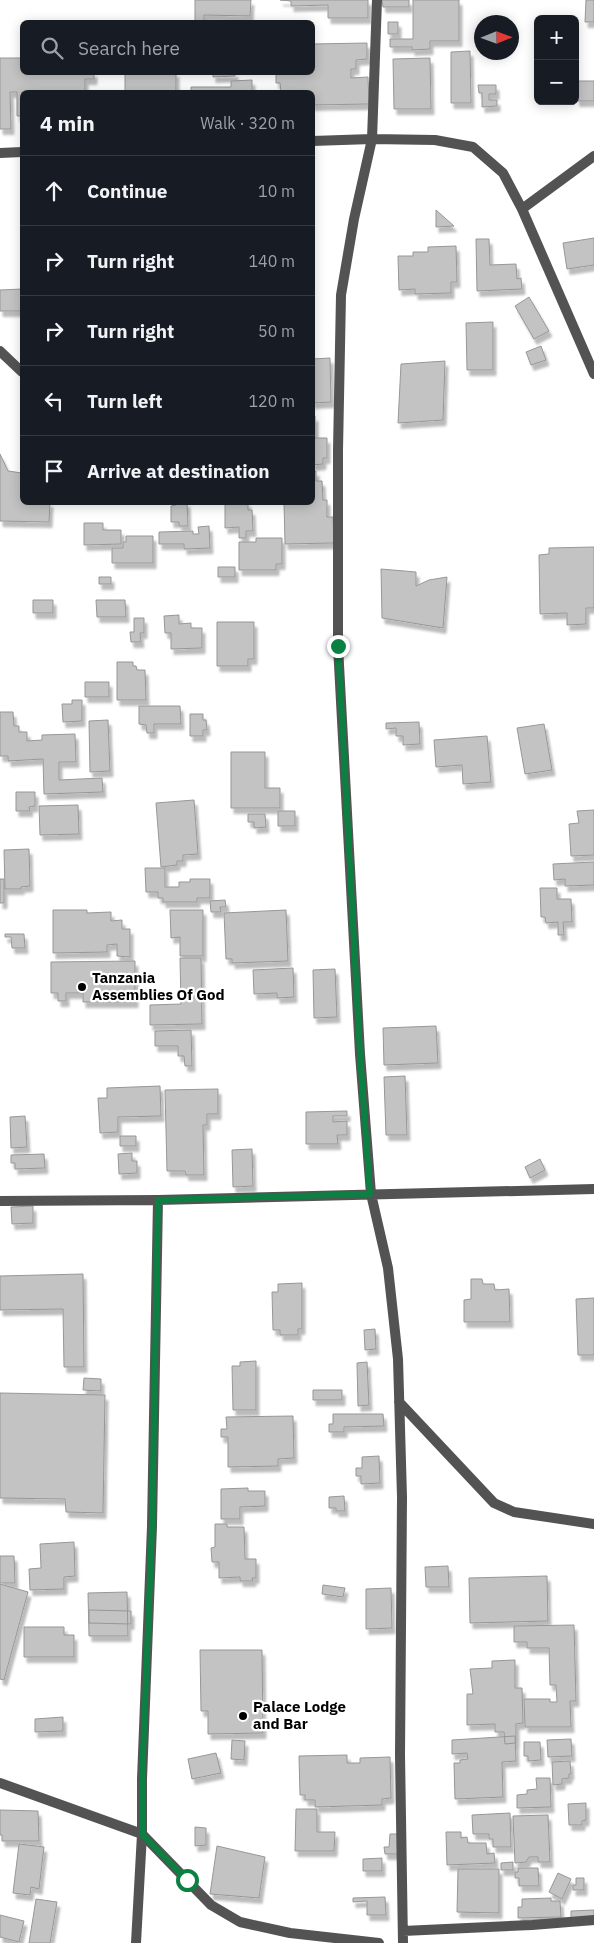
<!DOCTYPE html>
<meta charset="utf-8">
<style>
body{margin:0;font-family:"IBM Plex Sans",sans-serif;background:#20242c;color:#f1f3f6}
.controls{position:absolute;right:15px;top:15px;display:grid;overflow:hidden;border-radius:8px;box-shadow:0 2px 12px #0003}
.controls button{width:45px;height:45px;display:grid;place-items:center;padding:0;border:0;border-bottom:1px solid #363941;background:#171b24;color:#f1f3f6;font:25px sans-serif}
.compass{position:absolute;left:474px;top:15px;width:45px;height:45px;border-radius:50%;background:#171b24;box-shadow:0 2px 12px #0003;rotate:89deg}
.stop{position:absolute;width:15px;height:15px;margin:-11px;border:4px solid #0b8043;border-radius:50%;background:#fff}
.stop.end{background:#0b8043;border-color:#fff;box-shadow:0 1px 5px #0008}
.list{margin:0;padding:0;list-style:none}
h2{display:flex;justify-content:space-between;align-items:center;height:65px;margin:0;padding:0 20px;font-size:21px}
h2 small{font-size:16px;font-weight:400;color:#9ea1a6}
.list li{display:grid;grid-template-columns:32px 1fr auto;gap:15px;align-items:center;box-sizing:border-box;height:70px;padding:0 20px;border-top:1px solid #363941}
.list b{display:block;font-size:19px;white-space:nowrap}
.list em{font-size:16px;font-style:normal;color:#9ea1a6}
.icon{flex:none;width:28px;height:28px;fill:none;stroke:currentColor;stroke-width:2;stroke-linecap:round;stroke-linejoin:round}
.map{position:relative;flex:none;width:594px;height:1943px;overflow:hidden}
.search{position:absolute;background:#171b24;box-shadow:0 2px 12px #0003;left:20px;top:20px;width:295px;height:55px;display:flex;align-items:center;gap:12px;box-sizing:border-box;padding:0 18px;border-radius:8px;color:#9ea1a6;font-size:19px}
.panel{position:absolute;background:#171b24;box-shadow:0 2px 12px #0003;left:20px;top:90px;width:295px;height:415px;border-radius:8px}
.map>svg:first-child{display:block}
</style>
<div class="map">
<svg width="594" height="1943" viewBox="0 0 594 1943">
<defs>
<filter id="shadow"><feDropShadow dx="3" dy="5.5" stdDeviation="1" flood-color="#0004"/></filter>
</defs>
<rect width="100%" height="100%" fill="#fff"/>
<path fill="#c3c3c3" stroke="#979797" filter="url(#shadow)" d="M195,0H251L250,16L204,15V22H195Z
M280,0H368V18H328V5L291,6V1Z
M382,0H409V7H383Z
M413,0H459V41H430V49L412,50V47H390V39H413Z
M586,0H594V22H585Z
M388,22H398V34H388Z
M367,43V59L356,60V69H351V78L368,77L369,104L312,105V92H281L280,83H276V72H312V44Z
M470,51L471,103H451V52Z
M0,58H22V72H94V79H85V92H22V116H17V92H10L11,129H0Z
M430,58L431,109H394L393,59Z
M125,72H176V92H125Z
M213,72H235V76L213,77Z
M252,80V92H191V87H231V81Z
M575,81H594V101H577Z
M478,85H496V94H489V100H497V106L482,107V93H479Z
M436,210L454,226L436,227Z
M594,238V265L567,269L563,243Z
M476,239H489L490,265L516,264L517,279L521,278L522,289L477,291Z
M456,246L457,282H451V293L415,294V289L399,290L398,256H413V252H428V247Z
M22,289V311H0V290Z
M529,297L549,331L534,339L515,306Z
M493,322V370H467L466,323Z
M541,346L546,360L531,365L526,352Z
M330,358L331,402L312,403V359Z
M445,361L443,420L398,423L401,364Z
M312,416H315V438H327V458H323V464L312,465Z
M0,454L8,471L22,473V502H50L49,522L0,521Z
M312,471H316V481H322L323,500H327V517H333L334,543L285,544L284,502H312Z
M176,502H187L188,526H179V522H171V506L176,505Z
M225,502H248V510H252L253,531H246V538H239V527L225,528Z
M84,523H103V530H121V544L84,545Z
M209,526L210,548L184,549V544H159V532L193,531V534H199L198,527Z
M126,536H153V563H112V548H123V542H126Z
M256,538H282V564H276V570H239V542H256Z
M594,547V608H586V624L567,625V613L540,614L539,555L549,554V548Z
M218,567H235V577H218Z
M381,569L416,572V586L429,580L447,577L443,628L382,618Z
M99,577H111V584H99Z
M33,600H53V613H33Z
M96,600H125L126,617H97Z
M179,615V624L191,623V628H202V648L171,649V633H165L164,616Z
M134,618H144V633H140L141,642H131L130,632H134Z
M217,622H254V659H248V666H217Z
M117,662H133V666H136L137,670H145L146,700H117Z
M85,682H109V697H85Z
M72,700H82V721L63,722L62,704H72Z
M139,706H180L181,724H154V733H147L146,725L139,724Z
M0,712H13L14,726H19V732H27V741L42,740V735L75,734L76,762H59V780L102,778L103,792L44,794L43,759L8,761V756H0Z
M190,714H203V720H206L207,730H203V736H190Z
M108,720L110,771L90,772L89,721Z
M419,722L420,744L403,745V736H396V728L386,729V723Z
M544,724L552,770L525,774L517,728Z
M487,736L491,782L463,784L462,765L436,767L434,740Z
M231,752H265V788H280V808H231Z
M16,792H35V806L29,807L30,811H16Z
M194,800L198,854L183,855V861H177V865L161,867L156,803Z
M78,805L79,834L40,835L39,806Z
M594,810V855L571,856L569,824L579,823L577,811Z
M278,811H295V826H278Z
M248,814H265L266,827L254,828V822H248Z
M29,849L30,886L21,887V889H5L4,850Z
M594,862V885L565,886V879L554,880L553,864Z
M145,868H165V887H179V882H190V879H210V898H197V902H163V898H158V892H146Z
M0,879H4V903H0Z
M540,888H557V899H571L572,922H563L564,935H558V922L546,923L545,917H541Z
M225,900L226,907H220L221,912H211L210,901Z
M53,910H87V913L111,912V921L122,920V929H130V957L117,956V944L107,945V952L53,953Z
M170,910H203V956H180V937L171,938Z
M286,910L288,961L232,963V959H226L224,913Z
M5,934H24L25,948H12L11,937H5Z
M180,958H201L202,1024L150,1025V1005L181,1004Z
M135,961V1002H83V993H66V1001H58V993H51V962Z
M293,968L294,997L277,998V993L254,994L253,970Z
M335,969L337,1017L314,1018L313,970Z
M436,1026L438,1063L384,1065L383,1028Z
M191,1030L192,1066H185L184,1056H178V1046H155V1031Z
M405,1076L407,1135H386L384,1077Z
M160,1086L161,1116L118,1117V1132L100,1133L98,1098H107V1088Z
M218,1089V1114H207V1125H203L204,1175H186L185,1171H167L165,1090Z
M347,1111V1116H333V1122L347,1121V1135H337L338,1144H306V1112Z
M25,1116L27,1147L11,1148L10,1117Z
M120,1136H136V1146H120Z
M252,1149L253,1186L233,1187L232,1150Z
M132,1153V1161H137V1173L119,1174L118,1154Z
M44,1154L45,1168L15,1169V1163H11V1155Z
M540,1159L545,1170L530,1178L525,1167Z
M33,1206V1223L12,1224L11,1207Z
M83,1274L84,1367H64L63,1309L0,1310V1276Z
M471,1279H482L483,1284H494L495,1290L509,1289L510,1322H464V1300L471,1299Z
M302,1283V1329H298V1335H280V1330H273L272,1292H278V1284Z
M594,1298V1355H578L576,1299Z
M375,1329L376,1349L365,1350L364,1330Z
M256,1361V1410H233L232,1366H240V1362Z
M367,1362L369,1405L358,1406L357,1363Z
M84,1378L101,1379V1391L83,1390Z
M313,1390H342V1400H313Z
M0,1393L105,1395L103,1513L66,1512L65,1499L0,1498Z
M333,1414H383L384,1426L344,1427V1432H329V1424H333Z
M293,1416L294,1458L278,1459V1466L228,1467V1437H221V1429H227L226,1417Z
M379,1456L380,1483L361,1484V1476H356V1468H362V1457Z
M248,1488V1491H265V1506L240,1507V1519H221V1489Z
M344,1496L345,1511H336V1508H329V1497Z
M215,1524H227V1527H244L245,1559H256V1578H252L253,1581H240V1577L219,1578V1562H212L211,1548L215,1547Z
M74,1542L75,1576L64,1577V1589L30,1590L29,1569L41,1568L40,1544Z
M0,1556H14L15,1583H0Z
M448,1566L449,1587H426L425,1567Z
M547,1576L548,1621L470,1623L469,1578Z
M0,1584L28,1592L4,1680L0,1679Z
M323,1585L345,1588L343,1597L322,1594Z
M391,1588L392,1628L366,1629V1589Z
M127,1592L128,1636H89L88,1593Z
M89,1610L131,1611V1624L89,1623Z
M574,1625L576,1701H570L571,1727H525L524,1699H550V1702H557L556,1685H550L549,1648H527V1642H514V1626Z
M24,1627H64V1635H74V1657H24Z
M200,1650H262L263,1733L208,1734V1711H201Z
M515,1660V1688H522L523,1723L516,1724V1743L505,1744L504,1732H495V1724L467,1725V1694H473L470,1669L492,1668V1661Z
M63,1717V1731L35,1732V1719Z
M515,1736L516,1761L502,1762L503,1797L455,1799L454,1763H460V1760L468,1759L467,1753L452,1754V1740Z
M571,1739L572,1756L548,1757L547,1740Z
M232,1740L245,1741L244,1760L231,1759Z
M524,1742H540L541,1760L528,1761V1756H524Z
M216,1753L221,1773L192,1779L188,1759Z
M347,1755V1763H360V1758L390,1757L391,1798L382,1799V1805L315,1807V1800H305V1795H300L299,1756Z
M570,1761L571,1774H569V1778L562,1779V1784L553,1785L552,1762Z
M536,1778H550L551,1807L517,1808V1795L527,1794V1790L537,1789Z
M586,1803V1820L582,1821V1825H569L568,1804Z
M296,1809H317V1832H335L334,1851H295Z
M0,1810L38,1811L39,1841H2V1835H0Z
M510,1813L511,1847H493V1839H489V1834H473L472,1815Z
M548,1815L550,1862H538V1857H529L526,1862L515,1863L513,1816Z
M195,1827L206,1828V1845L195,1846Z
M446,1832H461V1838L467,1837L468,1843H486L487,1854L494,1853L495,1863L447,1865Z
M390,1834H399V1854H385L384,1847H389Z
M19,1844L44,1847L39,1889L31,1887L30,1895L13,1893Z
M217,1846L265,1857L259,1898L210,1894Z
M382,1858V1871H363V1859Z
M513,1862V1870H501V1863Z
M518,1868H538L539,1886H519V1878H515V1872H518Z
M458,1869H499V1913L457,1912Z
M558,1873L571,1879L562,1899L549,1892Z
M576,1878H584V1890H573V1885H576Z
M385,1897L386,1915H367V1901L353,1902V1898Z
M551,1898V1901H560L561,1917L518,1918V1907H522V1899Z
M36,1899L57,1902L50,1943H29Z
M594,1910V1918L571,1919V1911Z
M0,1915L24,1921L19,1942L0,1937Z"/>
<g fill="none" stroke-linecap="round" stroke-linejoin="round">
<path stroke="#535353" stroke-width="10" d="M377,0L372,139L354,219L341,295L338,450V646L360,1054L371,1194L388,1268L398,1359L402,1497L400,1755L403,1943
M312,141L372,139L435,140L473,147L503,173L522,209L594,374
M0,153L22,152
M522,209L594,156
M0,351L22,372
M0,1201L158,1200L594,1189
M399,1402L494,1503L514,1512L594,1524
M0,1783L142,1834L211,1905L240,1922L290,1933L379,1943
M403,1931L532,1925L594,1920
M136,1943L142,1834V1779L152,1526L158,1200"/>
</g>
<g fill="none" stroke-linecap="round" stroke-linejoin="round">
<path stroke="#0b8043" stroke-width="6" d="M187,1880L142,1834V1779L152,1526L158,1200L370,1194L360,1054L338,646"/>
</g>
<g fill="#000" stroke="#fff" stroke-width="2">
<circle cx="82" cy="987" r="5"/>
<circle cx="243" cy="1716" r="5"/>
</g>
<g text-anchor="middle" stroke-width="4.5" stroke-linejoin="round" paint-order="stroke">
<g font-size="15" font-weight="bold" fill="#000" stroke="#fff" text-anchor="start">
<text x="92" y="983">Tanzania<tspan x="92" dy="17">Assemblies Of God</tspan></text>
<text x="253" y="1712">Palace Lodge<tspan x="253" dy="17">and Bar</tspan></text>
</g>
</g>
</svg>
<div class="controls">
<button>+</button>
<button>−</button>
</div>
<svg class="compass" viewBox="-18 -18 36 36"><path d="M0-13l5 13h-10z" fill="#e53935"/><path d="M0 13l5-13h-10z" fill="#9ea1a6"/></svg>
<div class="stop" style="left:187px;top:1880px"></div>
<div class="stop end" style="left:338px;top:646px"></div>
<div class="search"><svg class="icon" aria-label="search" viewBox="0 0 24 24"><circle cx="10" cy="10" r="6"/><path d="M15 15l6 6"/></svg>Search here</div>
<section class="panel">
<h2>4 min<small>Walk · 320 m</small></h2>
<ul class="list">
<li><svg class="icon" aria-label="ahead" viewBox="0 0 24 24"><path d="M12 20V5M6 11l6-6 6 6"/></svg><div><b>Continue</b></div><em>10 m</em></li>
<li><svg class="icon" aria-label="right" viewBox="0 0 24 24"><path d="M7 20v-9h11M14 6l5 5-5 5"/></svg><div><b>Turn right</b></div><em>140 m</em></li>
<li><svg class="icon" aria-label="right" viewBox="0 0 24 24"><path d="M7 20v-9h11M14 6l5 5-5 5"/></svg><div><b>Turn right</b></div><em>50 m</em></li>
<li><svg class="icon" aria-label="left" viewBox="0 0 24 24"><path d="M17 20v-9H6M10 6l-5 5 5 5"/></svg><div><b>Turn left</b></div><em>120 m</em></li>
<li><svg class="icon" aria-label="arrive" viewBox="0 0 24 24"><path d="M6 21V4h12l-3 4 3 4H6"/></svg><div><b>Arrive at destination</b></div></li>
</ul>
</section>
</div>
